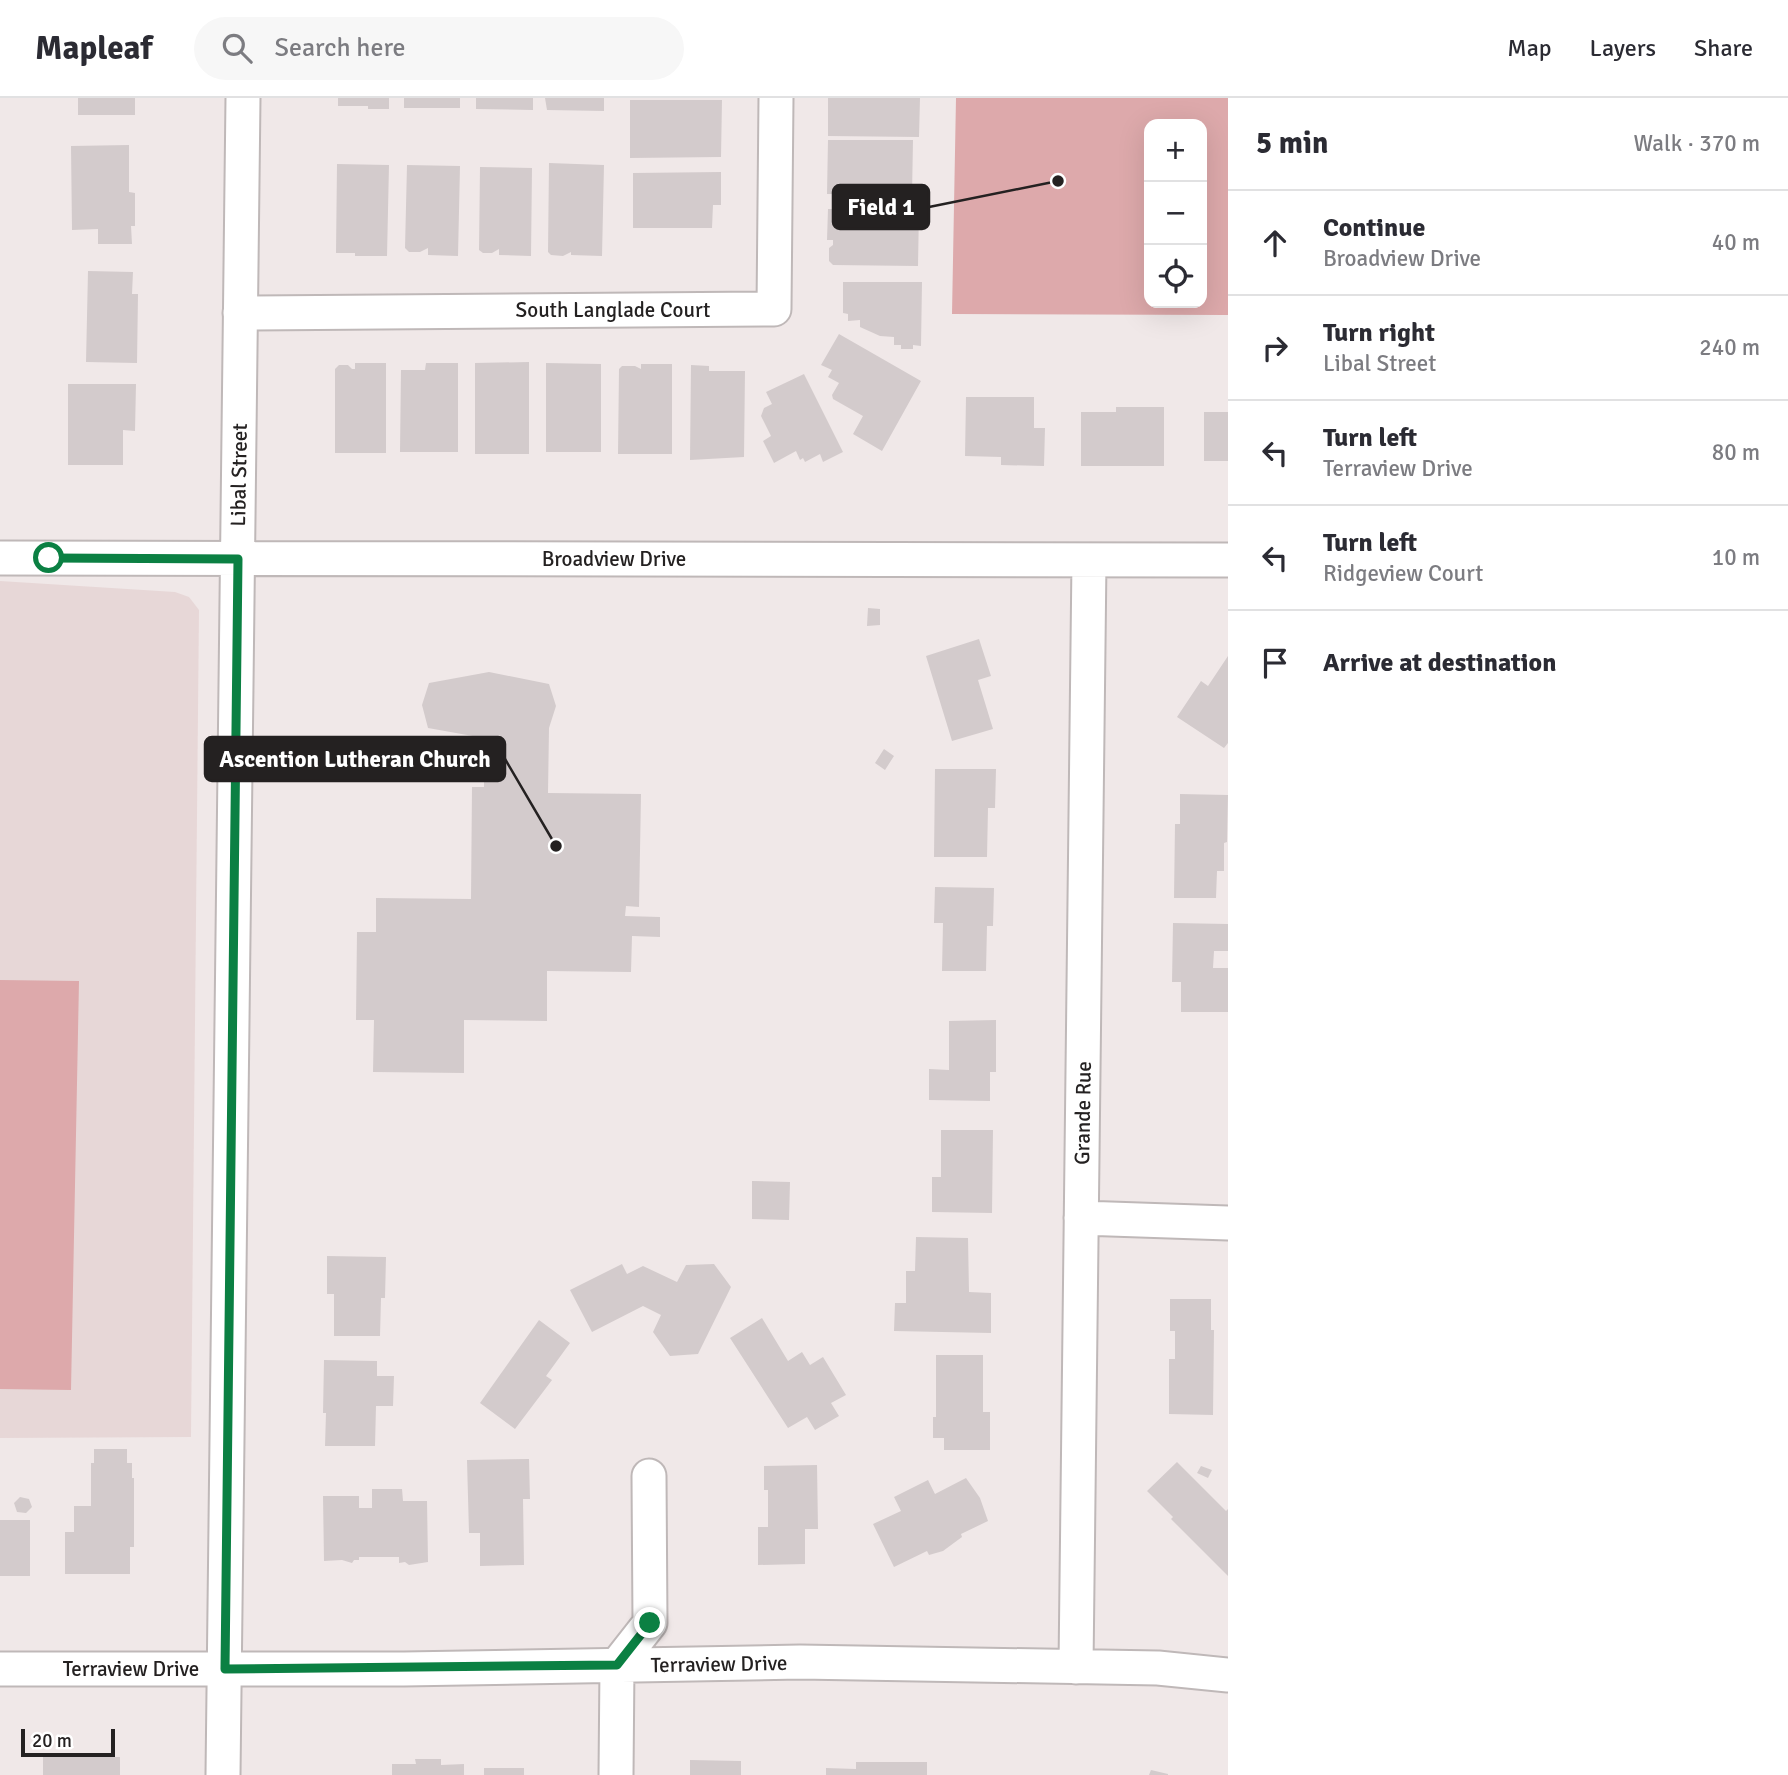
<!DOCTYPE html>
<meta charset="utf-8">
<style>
body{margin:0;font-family:Signika,sans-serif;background:#f7f7f7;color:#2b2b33}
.controls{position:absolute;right:21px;top:21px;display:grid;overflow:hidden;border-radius:14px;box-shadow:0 7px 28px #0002}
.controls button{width:63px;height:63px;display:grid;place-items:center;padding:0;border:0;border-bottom:2px solid #e1e1e2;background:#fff;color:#2b2b33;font:35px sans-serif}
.scale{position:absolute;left:21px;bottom:18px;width:94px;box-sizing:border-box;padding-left:7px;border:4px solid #242121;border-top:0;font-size:19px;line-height:24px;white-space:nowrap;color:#242121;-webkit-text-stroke:5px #fff;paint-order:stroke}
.stop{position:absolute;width:21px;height:21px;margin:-16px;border:5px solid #0b8043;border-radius:50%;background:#fff}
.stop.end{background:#0b8043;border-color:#fff;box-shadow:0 2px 7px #0008}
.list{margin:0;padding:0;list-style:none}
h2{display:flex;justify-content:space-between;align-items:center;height:91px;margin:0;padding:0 28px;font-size:30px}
h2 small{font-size:23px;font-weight:400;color:#7c7c81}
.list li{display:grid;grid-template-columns:46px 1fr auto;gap:21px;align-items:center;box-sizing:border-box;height:105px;padding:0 28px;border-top:2px solid #e1e1e2}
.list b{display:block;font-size:26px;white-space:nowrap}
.list p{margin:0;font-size:23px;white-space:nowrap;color:#7c7c81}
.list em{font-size:23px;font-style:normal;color:#7c7c81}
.icon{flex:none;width:38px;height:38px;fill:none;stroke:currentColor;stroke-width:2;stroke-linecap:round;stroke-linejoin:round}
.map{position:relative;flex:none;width:1228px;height:1677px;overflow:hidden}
header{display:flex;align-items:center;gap:42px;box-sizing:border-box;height:98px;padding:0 35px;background:#fff;border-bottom:2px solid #e1e1e2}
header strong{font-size:33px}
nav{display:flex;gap:38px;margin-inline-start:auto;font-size:24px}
.search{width:490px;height:63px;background:#f7f7f7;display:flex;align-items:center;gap:18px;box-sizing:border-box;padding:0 24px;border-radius:38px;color:#7c7c81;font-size:26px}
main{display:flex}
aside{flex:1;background:#fff}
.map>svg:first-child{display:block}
</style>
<header>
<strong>Mapleaf</strong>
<div class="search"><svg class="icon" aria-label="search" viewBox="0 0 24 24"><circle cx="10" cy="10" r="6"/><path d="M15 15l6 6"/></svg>Search here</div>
<nav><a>Map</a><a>Layers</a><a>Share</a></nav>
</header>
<main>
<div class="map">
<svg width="1228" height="1677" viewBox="0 0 1228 1677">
<rect width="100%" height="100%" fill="#f0e8e8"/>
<path fill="#e7d7d7" d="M0,483L175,494L189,499L199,512L191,1339L0,1340Z"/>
<path fill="#dda9ab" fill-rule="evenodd" d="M956,0H1228V217L952,216ZM1149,26H1202V205H1149Z
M0,882L79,883L71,1292L0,1291Z"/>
<path fill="#d3cbcc" d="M78,0H135V17H78Z
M338,0H389V11H368V8H338Z
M404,0H460V10H404Z
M476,0H533V12L476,11Z
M545,0H604V13L547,12Z
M828,0H920L919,39L828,38Z
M630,2H722L721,59L630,60Z
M828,42H913L912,97L827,96Z
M129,47V94L135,95V128H131L132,146H98V131L72,132L71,48Z
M549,65L604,67L602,158L571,157V154L563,158L551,157L548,154Z
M337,66L389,67L387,158H355V155H336Z
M407,67L460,68L458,158L428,157V150L420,154H409L405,150Z
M480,69L532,70L531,158L499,157V151L492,155H483L479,152Z
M721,74V107H713L712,130H633V75Z
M828,111L919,112L918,168L833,167L829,163V150L833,147V142H827Z
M88,173L133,174L132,196H138L137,265L86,264Z
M843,184H922L921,248L913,247V251H901V247H894V239L880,238L860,229V222L848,223V216L843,215Z
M839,236L921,283L882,353L853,336L863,318L833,301L832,297L839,285L828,279L832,272L821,267Z
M529,264V356H475V265Z
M355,265H386V355H335V271L339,267H348L352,271H355Z
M426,265H458V354H400L401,272H425Z
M546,265L601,266V354H546Z
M641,266H672V356H618L619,271L622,268H635L641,271Z
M691,267L709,268V273H745L744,359L690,362Z
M804,276L843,354L823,364L820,356L805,364L803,360L800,362L796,353L774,365L763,343L771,338L761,318L764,310L772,306L766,294Z
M68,286H136L135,333L123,332V367H68Z
M966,299H1034V330H1045L1044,368L1001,367V359L965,358Z
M1116,309H1164V368H1081V314H1116Z
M1204,314H1228V363H1204Z
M868,510L880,511V527L867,528Z
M979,541L991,578L978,582L993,631L952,643L926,558Z
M1228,558V645L1224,650L1177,619L1201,583L1208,588Z
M489,574L549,586L556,608L549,630L548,695L641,696L639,809L626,808L625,818L660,819V839L632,838L631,874L547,873V923L464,922V975L373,974L374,922H356L357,834H376V800L471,801L472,689H484V640L428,630L422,607L429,585Z
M884,651L894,658L885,672L875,665Z
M935,671H996L995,710H988L987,759H934Z
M1180,696L1228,697L1227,744L1224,745V773H1217L1216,800H1174L1175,726H1180Z
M935,789L994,790L993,828H987L986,873H942L943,825H934Z
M1173,825L1228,826V853H1214L1213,870H1228V914H1181V884H1172Z
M996,922V974H990V1003L929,1002V971L949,972V923Z
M941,1032H993L992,1115L932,1114V1079H941Z
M752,1083L790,1084L789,1122L752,1121Z
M916,1139L968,1140L969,1194L991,1195V1235L894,1233L895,1205H906V1173H915Z
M327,1158L386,1159L385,1200H381L380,1238H334V1196H327Z
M622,1166L627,1176L643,1168L677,1184L686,1167L714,1166L731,1189L698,1256L670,1258L653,1234L661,1217L643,1208L592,1234L570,1192Z
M1170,1201H1211V1232H1214L1213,1317L1169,1316V1261H1175V1233H1170Z
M762,1220L788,1263L802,1254L810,1267L823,1259L846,1297L831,1305L839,1318L815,1332L807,1319L788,1330L730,1240Z
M539,1222L570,1245L546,1278L552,1282L515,1331L480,1305Z
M936,1257H983V1314H990V1352H944V1340H933V1319H936Z
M324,1262L377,1263V1278H394L393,1308H376L375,1348H325L326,1315H323Z
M94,1351H127V1365H132V1380H134V1449H130V1476H65V1434H74V1408H91V1365H94Z
M529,1361L530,1401H523L524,1467L480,1468V1435H469L467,1362Z
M1177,1364L1226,1413L1228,1411V1478L1171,1421L1173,1419L1147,1393Z
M817,1367L818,1431H805V1466L758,1467V1429H768V1392H764V1368Z
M1201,1368L1212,1372L1208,1380L1197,1375Z
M966,1380L980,1400L988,1423L961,1436L962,1439L943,1453L929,1457L927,1453L894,1469L873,1426L901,1413L894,1399L928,1382L935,1396Z
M372,1391H402L403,1403H427L428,1464L409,1467L405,1464L399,1465V1459H359V1462H354L352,1465L342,1462L324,1463L323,1398H359V1410H372Z
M20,1399L29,1401L32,1409L26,1415L17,1414L14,1405Z
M0,1422H30V1478H0Z
M43,1659H120V1677H43Z
M415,1661H441V1667L464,1666V1677H392V1666H416Z
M690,1662L741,1663V1677H690Z
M856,1664H927V1677H826V1670L856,1671Z
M484,1670H524V1677H484Z
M1151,1672L1168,1676V1677H1149Z"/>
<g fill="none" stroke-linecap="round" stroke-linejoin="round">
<defs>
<path id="minor" d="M240,215L774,211L776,0
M0,460L1228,462
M1081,1120L1228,1125
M1076,1569L1089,462
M0,1571H404L800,1564L1158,1570L1228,1577
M223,1677L243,0
M616,1677L617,1567L650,1525L649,1378"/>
</defs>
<use href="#minor" stroke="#bfb8b8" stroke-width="37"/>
<use href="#minor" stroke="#fff" stroke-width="33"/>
</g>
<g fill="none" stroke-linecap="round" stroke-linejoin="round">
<path stroke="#0b8043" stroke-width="9" d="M49,460L238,461L225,1571L617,1567L650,1525"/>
</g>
<g text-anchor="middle" stroke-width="6" stroke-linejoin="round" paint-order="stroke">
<g font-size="21" fill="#242121" stroke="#fff">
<text x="613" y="219">South Langlade Court</text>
<text transform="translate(239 377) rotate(-89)" y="7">Libal Street</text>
<text x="614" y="468">Broadview Drive</text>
<text transform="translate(1083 1015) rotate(-89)" y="7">Grande Rue</text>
<text transform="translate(719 1566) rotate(-1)" y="7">Terraview Drive</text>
<text x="131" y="1578">Terraview Drive</text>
</g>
</g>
<path fill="none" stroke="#242121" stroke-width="2.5" d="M1058 83L929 109M556 748L505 661"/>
<g fill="#242121" stroke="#fff" stroke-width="2.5">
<circle cx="1058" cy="83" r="7"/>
<circle cx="556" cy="748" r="7"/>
</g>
<g fill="#242121" stroke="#242121" stroke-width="2.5">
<rect x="833" y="87" width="96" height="44" rx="7"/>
<rect x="205" y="639" width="300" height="44" rx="7"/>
</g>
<g font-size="23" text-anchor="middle" font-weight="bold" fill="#fff">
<text x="881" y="117">Field 1</text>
<text x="355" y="669">Ascention Lutheran Church</text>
</g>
</svg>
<div class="controls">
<button>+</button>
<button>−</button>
<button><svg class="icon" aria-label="locate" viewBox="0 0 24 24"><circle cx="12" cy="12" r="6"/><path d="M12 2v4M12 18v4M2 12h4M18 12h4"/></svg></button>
</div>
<div class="scale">20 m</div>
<div class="stop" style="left:49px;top:460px"></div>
<div class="stop end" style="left:650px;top:1525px"></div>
</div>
<aside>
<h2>5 min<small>Walk · 370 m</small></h2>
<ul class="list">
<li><svg class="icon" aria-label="ahead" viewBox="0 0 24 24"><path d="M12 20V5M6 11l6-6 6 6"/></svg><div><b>Continue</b><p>Broadview Drive</p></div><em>40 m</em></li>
<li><svg class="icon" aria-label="right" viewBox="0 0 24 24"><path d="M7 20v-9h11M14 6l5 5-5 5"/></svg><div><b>Turn right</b><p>Libal Street</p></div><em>240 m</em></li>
<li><svg class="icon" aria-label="left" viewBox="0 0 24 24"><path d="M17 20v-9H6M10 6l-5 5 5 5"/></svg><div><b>Turn left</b><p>Terraview Drive</p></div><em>80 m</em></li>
<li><svg class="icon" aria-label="left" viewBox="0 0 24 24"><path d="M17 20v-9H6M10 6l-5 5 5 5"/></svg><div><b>Turn left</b><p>Ridgeview Court</p></div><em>10 m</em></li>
<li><svg class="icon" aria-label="arrive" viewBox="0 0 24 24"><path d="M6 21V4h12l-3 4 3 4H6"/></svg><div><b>Arrive at destination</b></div></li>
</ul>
</aside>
</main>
